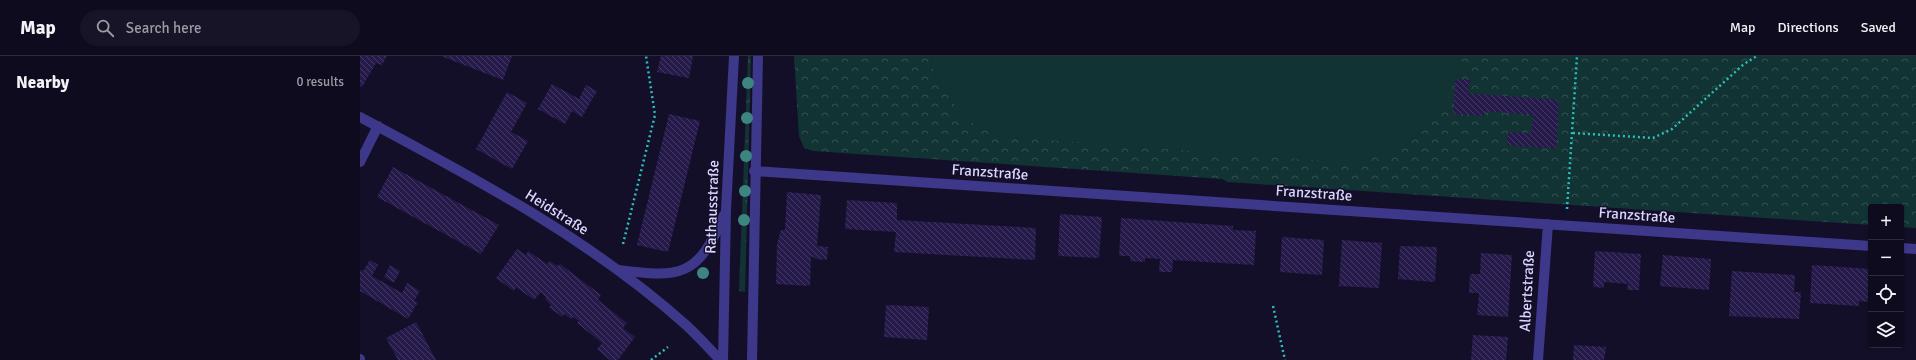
<!DOCTYPE html>
<meta charset="utf-8">
<style>
body{margin:0;font-family:Signika,sans-serif;background:#181428;color:#f1f3f6}
.controls{position:absolute;right:12px;bottom:12px;display:grid;overflow:hidden;border-radius:4px;box-shadow:0 1px 3px #0004}
.controls button{width:36px;height:36px;display:grid;place-items:center;padding:0;border:0;border-bottom:1px solid #2f2b3d;background:#0f0b1f;color:#f1f3f6;font:20px sans-serif}
.list{margin:0;padding:0;list-style:none}
h2{display:flex;justify-content:space-between;align-items:center;height:52px;margin:0;padding:0 16px;font-size:17px}
h2 small{font-size:13px;font-weight:400;color:#9b9ba4}
.icon{flex:none;width:22px;height:22px;fill:none;stroke:currentColor;stroke-width:2;stroke-linecap:round;stroke-linejoin:round}
.map{position:relative;flex:none;width:1556px;height:304px;overflow:hidden}
header{display:flex;align-items:center;gap:24px;box-sizing:border-box;height:56px;padding:0 20px;background:#0f0b1f;border-bottom:1px solid #2f2b3d}
header strong{font-size:19px}
nav{display:flex;gap:22px;margin-inline-start:auto;font-size:14px}
.search{width:280px;height:36px;background:#181428;display:flex;align-items:center;gap:10px;box-sizing:border-box;padding:0 14px;border-radius:22px;color:#9b9ba4;font-size:15px}
main{display:flex}
aside{flex:1;background:#0f0b1f}
.map>svg:first-child{display:block}
</style>
<header>
<strong>Map</strong>
<div class="search"><svg class="icon" aria-label="search" viewBox="0 0 24 24"><circle cx="10" cy="10" r="6"/><path d="M15 15l6 6"/></svg>Search here</div>
<nav><a>Map</a><a>Directions</a><a>Saved</a></nav>
</header>
<main>
<aside>
<h2>Nearby<small>0 results</small></h2>
<ul class="list">
</ul>
</aside>
<div class="map">
<svg width="1556" height="304" viewBox="0 0 1556 304">
<defs>
<pattern id="grass-tufts" width="24" height="20" patternUnits="userSpaceOnUse"><rect width="24" height="20" fill="#133"/><path d="M3 7l-1-3M5 7V3M7 7l1-3M15 17l-1-3M17 17v-4M19 17l1-3" fill="none" stroke="#335052"/></pattern>
<pattern id="forest-crowns" width="20" height="18" patternUnits="userSpaceOnUse"><rect width="20" height="18" fill="#133"/><path d="M2 6a3 3 0 1 1 6 0M12 15a3 3 0 1 1 6 0" fill="none" stroke="#335052"/></pattern>
<pattern id="building-back-hatch" width="6" height="6" patternUnits="userSpaceOnUse"><rect width="6" height="6" fill="#251a4a"/><path d="M-1 5l2 2M0 0l6 6M5-1l2 2" fill="none" stroke="#443b65"/></pattern>
</defs>
<rect width="100%" height="100%" fill="#140f29"/>
<path fill="url(#grass-tufts)" d="M388,0H391L385,236L379,235Z"/>
<path fill="url(#forest-crowns)" d="M434,0H1556V172L1541,171V151H1511V169L868,126L862,123L453,95L444,92L439,80Z"/>
<path fill="#133" d="M570,0H1102L1101,12L1079,60L1043,92L992,107L636,80L603,61L574,17Z"/>
<path fill="url(#building-back-hatch)" d="M0,0H27L22,9L16,7L2,31L0,30Z
M81,0H152L143,24Z
M301,0H333L329,22L297,16Z
M1097,23L1110,24L1108,37L1199,44L1196,93L1147,89L1148,76L1171,77L1173,59L1125,55L1124,60L1093,58L1095,26Z
M192,28L219,43L226,29L237,35L222,61L212,55L205,68L178,53Z
M147,36L167,47L151,76L168,85L152,113L116,93Z
M309,58L340,65L308,196L277,189Z
M33,111L139,169L121,198L17,141Z
M427,136L461,139L457,190L468,191L467,204L456,203L451,200L450,230L416,228L417,188L421,174H425Z
M487,144L537,147V164L676,172L675,204L534,196L536,176L485,173Z
M700,158L742,161L739,202L698,200Z
M761,162L873,170V174L896,175L894,209L813,204L812,216H799L800,203L785,202V206L770,205V200H759Z
M922,181L964,184L962,219L920,216Z
M982,184L1022,187L1019,232L979,230Z
M1040,190L1077,191L1075,226L1038,223Z
M157,193L166,199L168,195L187,208L190,205L197,210L200,208L241,239L238,244L267,267L263,272L275,281L258,304H250L237,293L242,287L217,267L219,265L213,261L211,263L204,258L202,261L189,251L191,249L185,243L186,241L181,236L174,244L156,231L154,235L136,222Z
M1235,195L1281,198L1279,234H1267L1268,228L1244,226V232L1233,231Z
M1121,197L1152,199L1148,261L1117,259L1119,237H1109L1110,218H1120Z
M1303,199L1351,203L1349,234L1300,230Z
M10,204L18,209L12,220L42,237L47,227L60,235L54,245L58,246L48,263L0,235V214L3,215Z
M30,209L40,215L34,227L24,221Z
M1452,209L1511,213V251H1509L1510,246L1499,245V250L1450,247Z
M1372,215L1435,219L1434,236H1441L1439,263L1369,260Z
M1541,215H1544L1542,238H1541Z
M526,249L569,251L567,284L524,281Z
M56,266L76,304H38L26,282Z
M1113,279L1148,281L1146,304H1111Z
M1214,289L1246,291L1244,304H1213Z"/>
<g fill="none" stroke-linecap="round" stroke-linejoin="round">
<path stroke="#2abfba" stroke-width="2.5" stroke-dasharray="2 3" stroke-linecap="butt" d="M1213,77L1293,82L1312,73L1384,8L1397,0
M1207,153L1217,0
M263,188L295,59L286,0
M913,250L925,304
M291,304L308,291"/>
<path stroke="#3d388a" stroke-width="10" d="M0,61C113,121 230,183 326,269C338,280 349,292 360,304
M0,106L18,70
M394,115L1511,190
M1541,192L1556,193
M0,303V304
M1178,304L1188,168"/>
<path stroke="#3d388a" stroke-width="10" d="M258,214C321,222 338,221 364,159
M363,304L366,154L374,0
M392,304L398,0"/>
</g>
<g fill="#3c8580">
<circle cx="388" cy="27" r="6"/>
<circle cx="387" cy="62" r="6"/>
<circle cx="386" cy="100" r="6"/>
<circle cx="385" cy="135" r="6"/>
<circle cx="384" cy="164" r="6"/>
<circle cx="343" cy="217" r="6"/>
</g>
<g text-anchor="middle" stroke-width="3" stroke-linejoin="round" paint-order="stroke">
<g font-size="15" fill="#dcd6ff" stroke="#140f29">
<text transform="translate(630 116) rotate(4)" y="5">Franzstraße</text>
<text transform="translate(954 137) rotate(4)" y="5">Franzstraße</text>
<text transform="translate(352 151) rotate(-88)" y="5">Rathausstraße</text>
<text transform="translate(197 156) rotate(32)" y="5">Heidstraße</text>
<text transform="translate(1277 159) rotate(4)" y="5">Franzstraße</text>
<text transform="translate(1167 235) rotate(-87)" y="5">Albertstraße</text>
</g>
</g>
</svg>
<div class="controls">
<button>+</button>
<button>−</button>
<button><svg class="icon" aria-label="locate" viewBox="0 0 24 24"><circle cx="12" cy="12" r="6"/><path d="M12 2v4M12 18v4M2 12h4M18 12h4"/></svg></button>
<button><svg class="icon" aria-label="layers" viewBox="0 0 24 24"><path d="M12 4l9 5-9 5-9-5zM3 14l9 5 9-5"/></svg></button>
</div>
</div>
</main>
